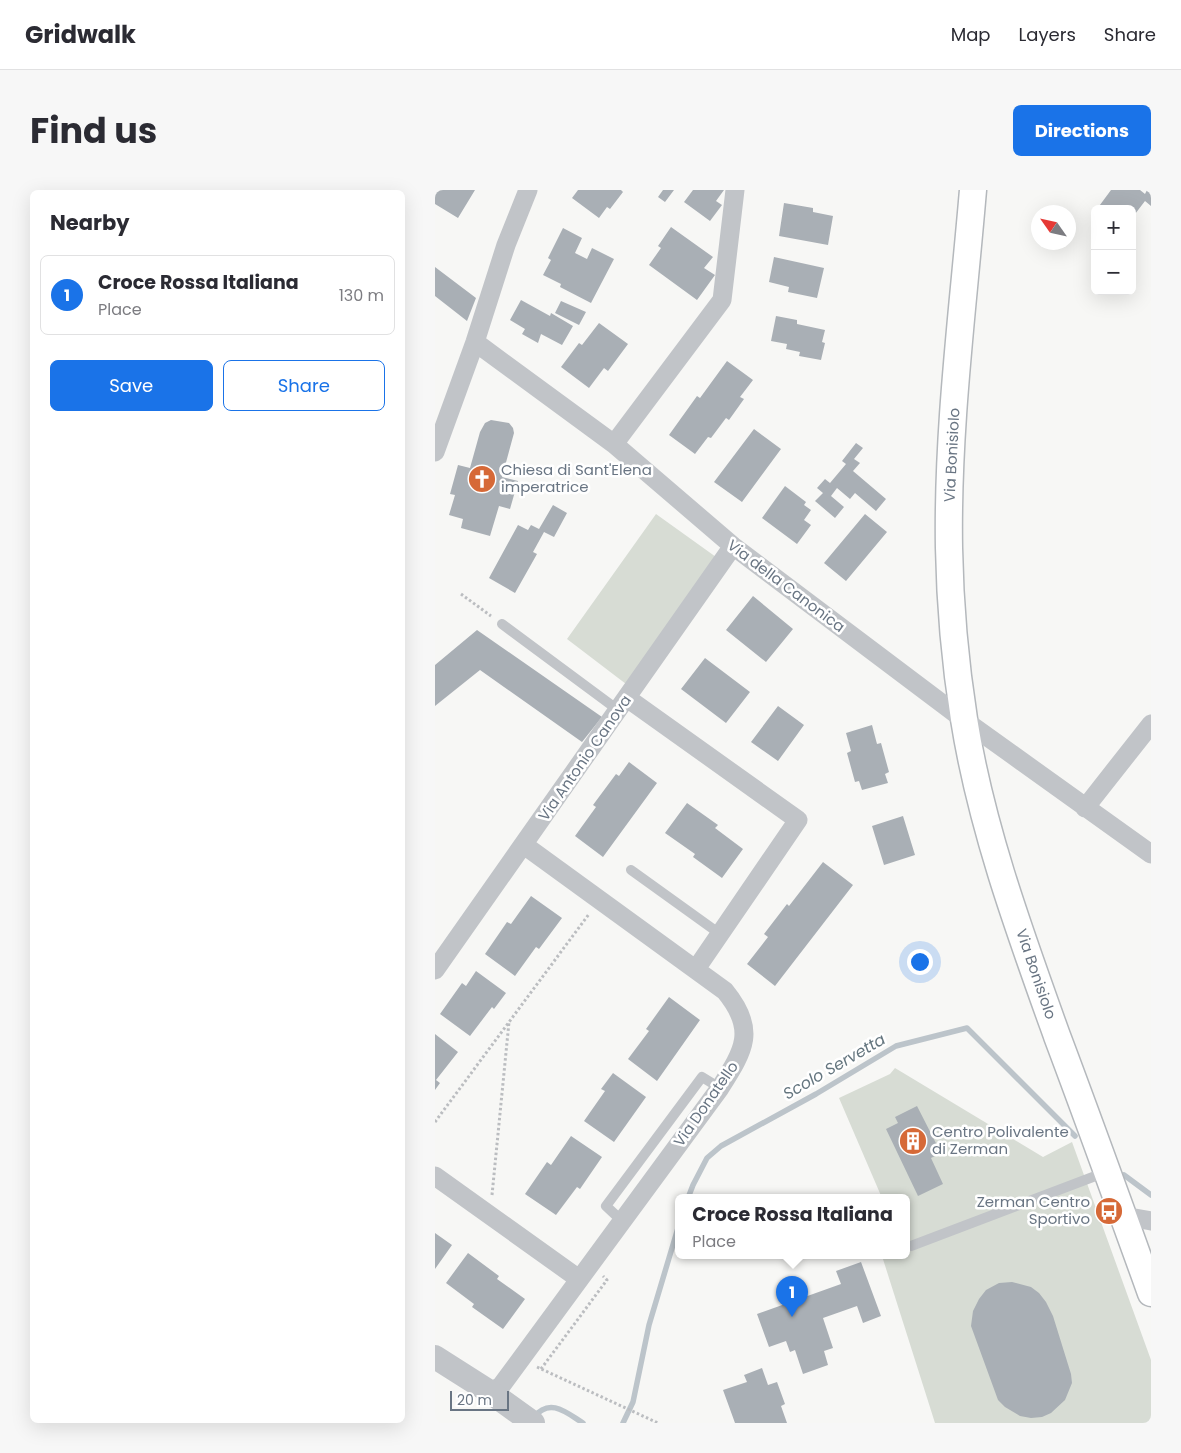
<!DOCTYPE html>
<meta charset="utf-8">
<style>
body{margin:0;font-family:Poppins,sans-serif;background:#f7f7f7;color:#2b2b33}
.controls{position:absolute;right:15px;top:15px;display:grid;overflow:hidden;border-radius:8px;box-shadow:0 5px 20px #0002}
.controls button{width:45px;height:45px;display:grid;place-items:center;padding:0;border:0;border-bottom:1px solid #e1e1e2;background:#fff;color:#2b2b33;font:25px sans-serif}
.compass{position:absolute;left:596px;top:15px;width:45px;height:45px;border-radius:50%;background:#fff;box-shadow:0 5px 20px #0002;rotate:304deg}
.scale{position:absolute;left:15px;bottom:12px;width:59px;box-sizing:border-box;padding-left:5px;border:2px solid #697583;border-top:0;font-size:14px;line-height:18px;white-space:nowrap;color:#697583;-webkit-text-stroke:4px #fff;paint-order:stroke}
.you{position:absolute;left:484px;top:771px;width:18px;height:18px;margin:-12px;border:4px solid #fff;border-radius:50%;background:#1a73e8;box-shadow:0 0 0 8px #1a73e833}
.badge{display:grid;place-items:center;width:32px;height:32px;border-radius:50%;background:#1a73e8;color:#fff;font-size:16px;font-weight:700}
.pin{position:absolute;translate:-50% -41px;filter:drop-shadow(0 1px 2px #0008)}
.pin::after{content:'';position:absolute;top:26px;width:18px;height:15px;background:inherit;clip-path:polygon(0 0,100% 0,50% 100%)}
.popup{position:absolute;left:240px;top:1004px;width:235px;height:65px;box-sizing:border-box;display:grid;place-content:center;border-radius:8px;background:#fff;filter:drop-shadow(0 1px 4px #0005);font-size:16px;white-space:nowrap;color:#7c7c81}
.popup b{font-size:19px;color:#2b2b33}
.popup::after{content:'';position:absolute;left:50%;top:100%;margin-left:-10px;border:10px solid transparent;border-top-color:#fff}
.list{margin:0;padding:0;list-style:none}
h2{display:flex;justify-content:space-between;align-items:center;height:65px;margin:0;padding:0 20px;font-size:21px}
h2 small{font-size:16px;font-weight:400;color:#7c7c81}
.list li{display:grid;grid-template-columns:32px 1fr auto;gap:15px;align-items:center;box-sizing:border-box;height:80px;margin:0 10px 10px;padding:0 10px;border:1px solid #e1e1e2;border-radius:8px}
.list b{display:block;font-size:19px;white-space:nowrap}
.list p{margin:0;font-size:16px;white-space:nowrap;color:#7c7c81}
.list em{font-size:16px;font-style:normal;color:#7c7c81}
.actions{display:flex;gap:10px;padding:15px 20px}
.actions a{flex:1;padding:11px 0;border:1px solid #1a73e8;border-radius:8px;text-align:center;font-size:18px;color:#1a73e8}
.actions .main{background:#1a73e8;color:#fff}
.map{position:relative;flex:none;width:716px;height:1233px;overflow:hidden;border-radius:8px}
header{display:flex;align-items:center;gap:30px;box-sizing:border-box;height:70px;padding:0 25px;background:#fff;border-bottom:1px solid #e1e1e2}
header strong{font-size:24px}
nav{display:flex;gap:28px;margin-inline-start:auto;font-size:18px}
.intro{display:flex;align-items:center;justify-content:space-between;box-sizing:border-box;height:120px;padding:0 30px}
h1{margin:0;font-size:35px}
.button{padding:12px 22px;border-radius:8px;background:#1a73e8;color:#fff;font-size:18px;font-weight:700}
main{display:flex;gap:30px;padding:0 30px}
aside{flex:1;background:#fff;border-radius:8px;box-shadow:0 5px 20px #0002}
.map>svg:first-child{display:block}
</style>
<header>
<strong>Gridwalk</strong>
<nav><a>Map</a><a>Layers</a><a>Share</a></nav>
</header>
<div class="intro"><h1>Find us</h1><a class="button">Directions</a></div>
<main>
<aside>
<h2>Nearby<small></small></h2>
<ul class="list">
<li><span class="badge">1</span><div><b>Croce Rossa Italiana</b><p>Place</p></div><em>130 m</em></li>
</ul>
<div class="actions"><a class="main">Save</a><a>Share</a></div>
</aside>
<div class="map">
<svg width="716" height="1233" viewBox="0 0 716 1233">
<rect width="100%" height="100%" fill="#f7f7f5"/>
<path fill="#d7dcd4" d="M221,324L281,367L191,494L132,449Z
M460,878L608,967L637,952L716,1170V1233H500L447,1066H471V1008H447L404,908L455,884Z"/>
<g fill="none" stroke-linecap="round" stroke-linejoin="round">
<path stroke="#bcc4ca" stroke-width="5.5" d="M689,985L716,1005
M253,1008L258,995L272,968L286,956L381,904L461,856L532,838L640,946
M99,1227C115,1207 132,1223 148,1233
M188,1233L198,1212L214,1135L243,1038"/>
</g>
<path fill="#a9afb5" d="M0,0H40L23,28L0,14Z
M143,0H186L188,2L175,19L172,17L164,28L137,8Z
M228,0H239L230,12L223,7Z
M258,0H289L281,11L287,15L275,31L249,12Z
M676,0H705L710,4L712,0H716V16L710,11L697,28V19H662Z
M349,13L378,18V22L398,26L393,55L344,46Z
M236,37L278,67L269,78L280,85L262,110L214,75L226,58L223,56Z
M128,38L147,48L140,63L152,69L157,58L179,69L156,113L125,97L126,94L108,85L116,70L113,68Z
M339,67L389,78L382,108L353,102L354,97L334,92Z
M0,77L41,108L32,131L0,106Z
M86,110L115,126L116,123L138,136L127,155L106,144L103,153L87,144L90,139L75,130Z
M126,111L151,122L144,135L120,123Z
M341,126L362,130V134L390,140L387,152L390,153L386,170L364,166L365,162L351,159L352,154L336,151Z
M164,133L193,154L173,181L169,178L154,198L126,177L144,153L147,155Z
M292,171L318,190L305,207L309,209L294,230L291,228L276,248L273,247L260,264L234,245L262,206L265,208Z
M56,230L74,233L78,238L79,243L67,287L83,291L75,319L64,316L55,346L26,338L28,329L14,325L20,305L15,304L23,275L35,278L45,242L50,233Z
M319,239L346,259L307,312L279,292Z
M421,253L428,258L419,269L425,273L418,281L451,309L441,321L420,303L415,309L402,298L396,306L409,317L400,328L380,311L388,303L382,298L390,289L395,293L411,274L407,271Z
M350,296L371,312L369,315L376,320L369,330L376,335L362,354L327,328Z
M118,315L132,323L119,347L109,342L98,362L102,364L80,403L54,388L83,335L93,340L96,335L104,339Z
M430,324L452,342L411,391L389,373Z
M318,406L358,439L331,472L291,440Z
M42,440L167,527L147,552L45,480L0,516V475Z
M270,468L315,502L291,533L246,499Z
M343,516L369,535L343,571L316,552Z
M437,535L442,554L446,553L454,582L450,584L453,593L427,600L424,591L420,592L412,563L416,561L411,543Z
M194,572L222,593L168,667L140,646L161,617L158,615L181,584L184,586Z
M252,613L283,635L280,638L308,659L287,688L258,667L260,664L230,643Z
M468,626L480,665L449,675L437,636Z
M388,672L418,695L340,796L312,774L333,747L329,744L352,714L354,716Z
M96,706L127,728L104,759L101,757L80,786L50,764L72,732L76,734Z
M41,781L71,803L59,819L57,817L35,846L5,824L27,793L31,796Z
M234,807L265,830L222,891L193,869L214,841L211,839Z
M0,844L23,862L1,890L5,893L0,900Z
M178,883L211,907L179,952L149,931L170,901L166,899Z
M482,916L506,963L496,968L508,994L483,1006L451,939L463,933L460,927Z
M136,946L167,967L145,999L142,997L121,1025L90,1004L112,972L116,975Z
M0,1043L17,1055L0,1079Z
M33,1063L64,1086L62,1089L90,1109L68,1139L37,1117L39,1114L11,1093Z
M426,1072L446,1126L428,1133L422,1116L388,1128L398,1158L389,1161L393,1175L368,1184L360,1160L355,1162L351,1151L334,1157L322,1124L406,1094L401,1081Z
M577,1092L596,1097L604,1103L611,1112L618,1126L636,1184L637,1193L630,1210L616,1223L607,1227L596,1228L585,1226L570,1217L563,1210L536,1136L538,1121L544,1109L551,1100L564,1093Z
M327,1178L333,1195L342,1192L350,1214L346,1216L352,1233H300L288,1200L312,1192L309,1185Z"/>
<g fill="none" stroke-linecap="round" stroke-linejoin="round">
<defs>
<path id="secondary" d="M538,0C528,119 512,239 514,358C515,415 520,472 529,529C546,637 585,743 622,846C654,931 685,1017 716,1103"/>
</defs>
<use href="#secondary" stroke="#b4b8bc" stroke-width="29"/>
<path stroke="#bbbdc0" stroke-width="3" stroke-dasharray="2.5 2.5" stroke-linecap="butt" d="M26,404L56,426
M0,932L154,724
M57,1005L74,832
M102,1177L223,1233
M106,1179L172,1090L168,1086"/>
<path stroke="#c1c4c8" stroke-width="10" d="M67,434L183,520
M196,680L285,744
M187,1031L171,1016L267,887L285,898
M476,1056L671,982"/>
<path stroke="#c1c4c8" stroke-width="19" d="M40,152L179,254L298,356L529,530L716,664
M179,254L287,110L300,0
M0,262L40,152L71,55L93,0
M192,508L363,630L261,779
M650,618L716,534
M0,780L298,356
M0,986L144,1089
M690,1031L700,1028L716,1031
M55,1202L66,1196L285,898C309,860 322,840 290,801L89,655"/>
<path stroke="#c1c4c8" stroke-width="24" d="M0,1167L55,1202L98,1233"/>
<use href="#secondary" stroke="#fff" stroke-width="26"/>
</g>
<defs>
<symbol id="church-disc" viewBox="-11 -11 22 22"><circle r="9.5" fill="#d66937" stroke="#fff"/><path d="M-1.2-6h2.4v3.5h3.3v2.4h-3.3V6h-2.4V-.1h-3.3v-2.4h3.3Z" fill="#fff"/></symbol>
<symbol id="building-disc" viewBox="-11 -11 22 22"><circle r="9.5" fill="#d66937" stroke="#fff"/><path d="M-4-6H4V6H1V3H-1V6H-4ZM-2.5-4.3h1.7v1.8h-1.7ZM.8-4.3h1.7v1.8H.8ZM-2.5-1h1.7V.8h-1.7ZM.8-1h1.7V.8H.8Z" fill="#fff"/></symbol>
<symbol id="bus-disc" viewBox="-11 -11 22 22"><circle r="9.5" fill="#d66937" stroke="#fff"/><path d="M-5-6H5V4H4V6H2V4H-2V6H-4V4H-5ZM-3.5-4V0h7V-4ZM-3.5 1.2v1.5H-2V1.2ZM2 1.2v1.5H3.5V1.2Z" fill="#fff"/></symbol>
</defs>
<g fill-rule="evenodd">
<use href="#church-disc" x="31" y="273" width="32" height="32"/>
<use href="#building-disc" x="462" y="935" width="32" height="32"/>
<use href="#bus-disc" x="658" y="1005" width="32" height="32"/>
</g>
<g text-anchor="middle" stroke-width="5" stroke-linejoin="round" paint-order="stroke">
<g font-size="15" fill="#697583" stroke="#fff">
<text transform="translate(517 265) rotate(-87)" y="5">Via Bonisiolo</text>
<text transform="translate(351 396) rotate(37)" y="5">Via della Canonica</text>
<text transform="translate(150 568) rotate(-55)" y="5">Via Antonio Canova</text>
<text transform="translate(601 784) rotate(71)" y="5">Via Bonisiolo</text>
<text transform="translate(271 914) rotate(-55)" y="5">Via Donatello</text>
</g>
<g font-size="15" fill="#697583" stroke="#fff" text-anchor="start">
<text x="66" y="285">Chiesa di Sant'Elena<tspan x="66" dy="17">imperatrice</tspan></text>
<text x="497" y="947">Centro Polivalente<tspan x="497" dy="17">di Zerman</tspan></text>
<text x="655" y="1017" text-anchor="end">Zerman Centro<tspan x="655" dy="17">Sportivo</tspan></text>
</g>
<g font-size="16" font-style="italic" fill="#65767f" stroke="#fff">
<text transform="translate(399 876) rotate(-30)" y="6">Scolo Servetta</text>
</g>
</g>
</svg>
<div class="controls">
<button>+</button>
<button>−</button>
</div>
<svg class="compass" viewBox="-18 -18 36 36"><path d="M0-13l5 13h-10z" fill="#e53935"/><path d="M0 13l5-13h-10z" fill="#7c7c81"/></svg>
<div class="scale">20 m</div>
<div class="you"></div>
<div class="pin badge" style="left:357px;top:1127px">1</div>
<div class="popup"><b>Croce Rossa Italiana</b>Place</div>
</div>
</main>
